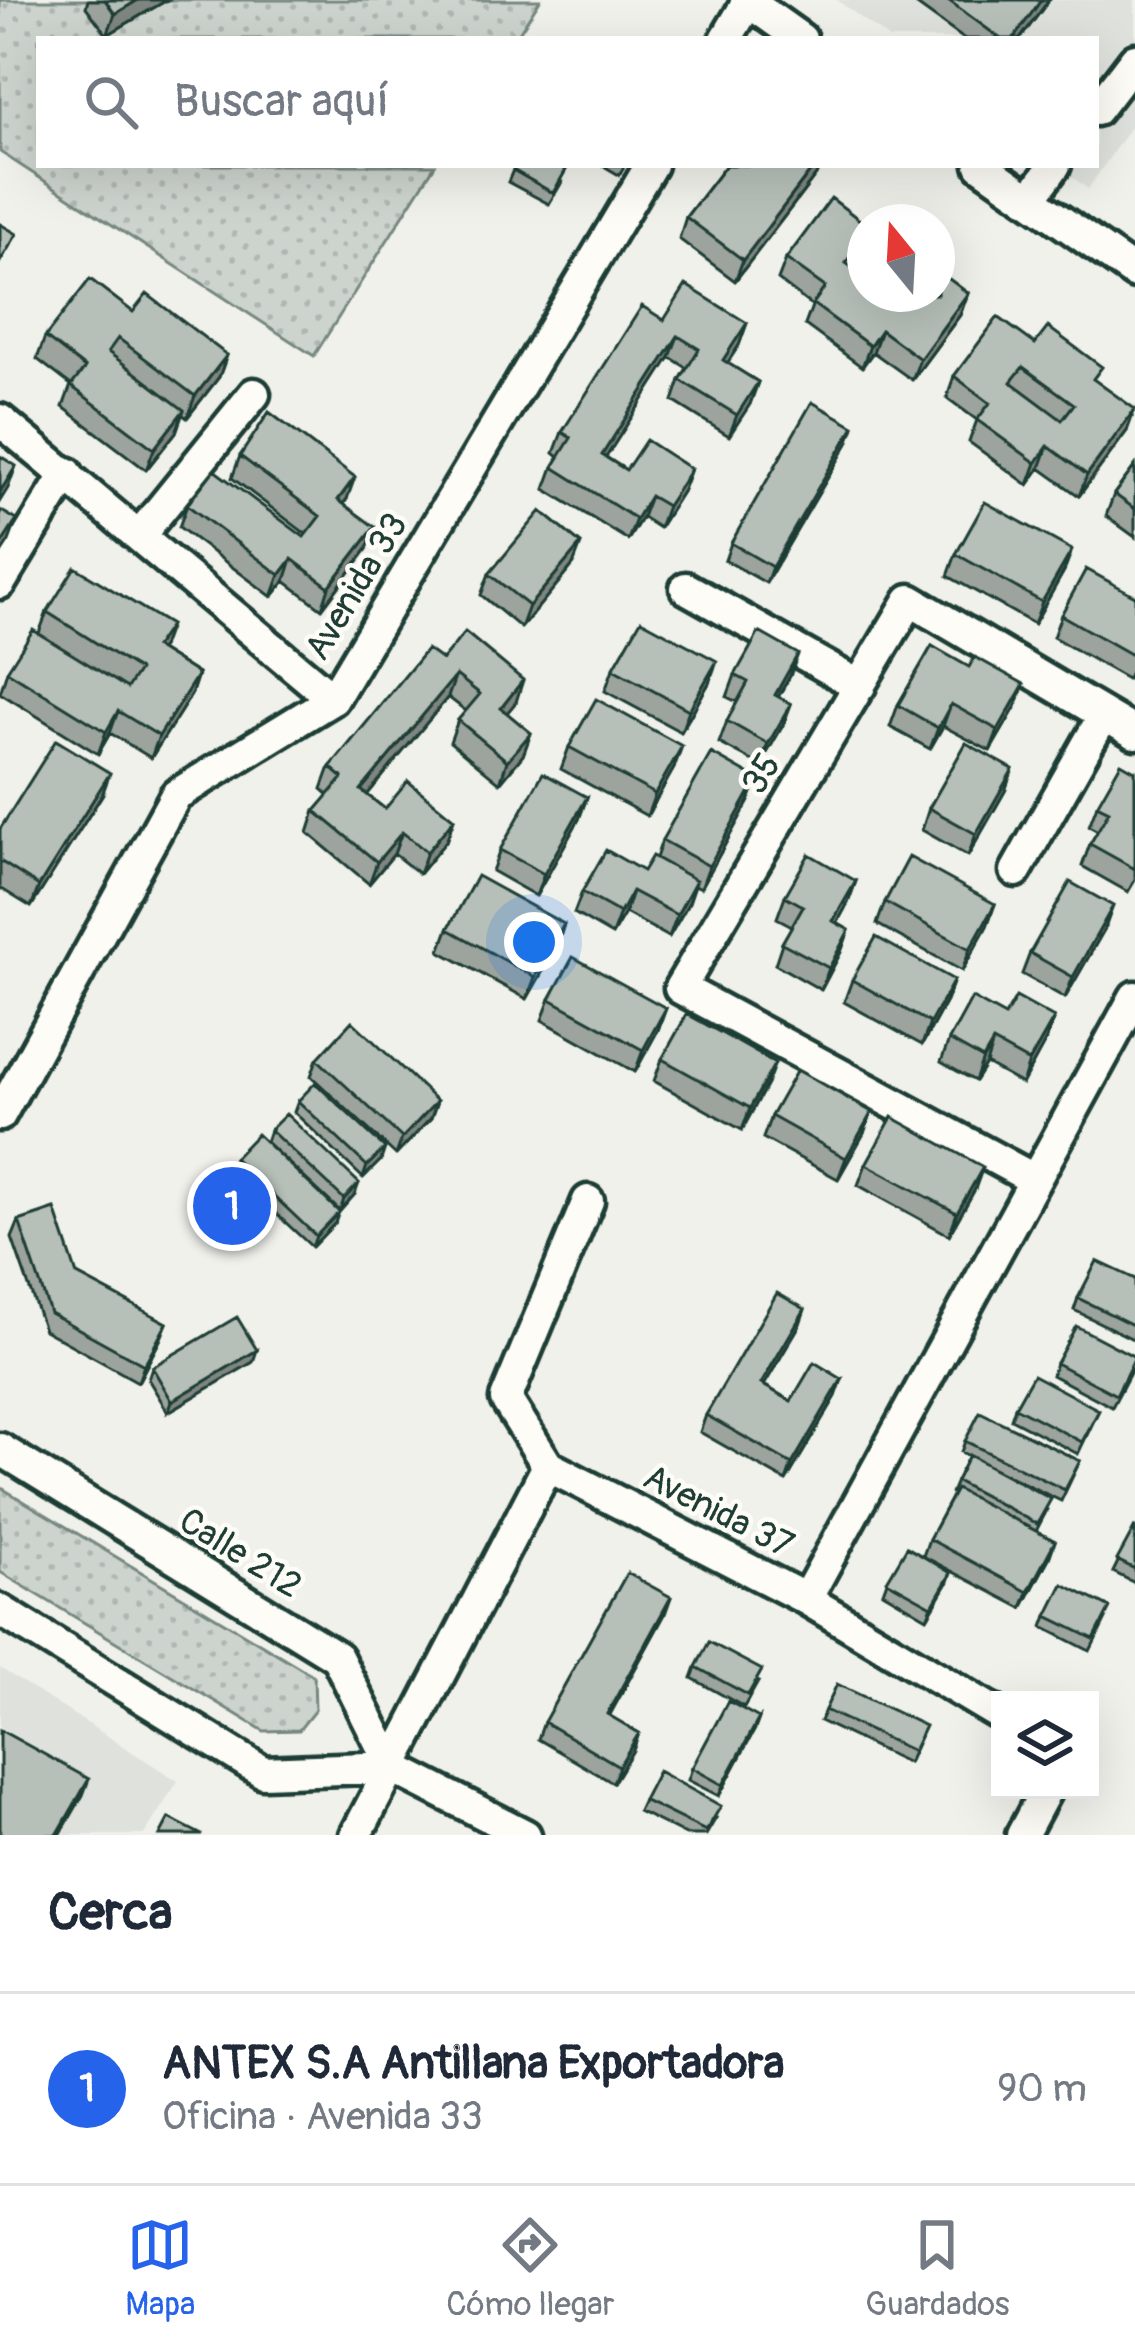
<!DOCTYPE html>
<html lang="es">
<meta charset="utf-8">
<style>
body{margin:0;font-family:Pangolin,sans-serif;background:#f2f2f3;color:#1f2937}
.controls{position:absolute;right:36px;bottom:36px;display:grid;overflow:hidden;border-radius:0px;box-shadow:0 12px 48px #0002}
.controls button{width:108px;height:108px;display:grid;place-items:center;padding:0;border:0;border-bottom:3px solid #e0e1e3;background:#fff;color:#1f2937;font:60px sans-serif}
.compass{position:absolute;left:847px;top:204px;width:108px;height:108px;border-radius:50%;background:#fff;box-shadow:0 12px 48px #0002;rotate:342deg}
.you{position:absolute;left:534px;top:942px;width:42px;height:42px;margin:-30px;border:9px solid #fff;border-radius:50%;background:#1a73e8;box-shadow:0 0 0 18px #1a73e833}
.badge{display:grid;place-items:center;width:78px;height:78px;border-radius:50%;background:#2563eb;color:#fff;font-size:39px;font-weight:700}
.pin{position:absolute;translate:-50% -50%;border:6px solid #fff;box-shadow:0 3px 12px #0006}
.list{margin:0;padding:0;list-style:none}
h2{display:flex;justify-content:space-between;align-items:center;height:156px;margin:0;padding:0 48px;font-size:51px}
h2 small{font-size:39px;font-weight:400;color:#747a83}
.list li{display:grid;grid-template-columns:78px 1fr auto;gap:36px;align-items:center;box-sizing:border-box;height:192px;padding:0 48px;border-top:3px solid #e0e1e3}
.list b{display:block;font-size:45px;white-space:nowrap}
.list p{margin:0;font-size:39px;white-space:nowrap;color:#747a83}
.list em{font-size:39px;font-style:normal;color:#747a83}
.icon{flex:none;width:66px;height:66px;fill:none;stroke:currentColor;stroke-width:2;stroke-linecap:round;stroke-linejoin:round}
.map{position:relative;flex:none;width:1135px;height:1835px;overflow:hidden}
.search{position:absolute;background:#fff;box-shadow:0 12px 48px #0002;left:36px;right:36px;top:36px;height:132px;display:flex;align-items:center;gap:30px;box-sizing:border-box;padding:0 42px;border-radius:0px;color:#747a83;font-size:45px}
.sheet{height:348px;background:#fff}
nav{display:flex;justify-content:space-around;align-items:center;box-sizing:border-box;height:168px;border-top:3px solid #e0e1e3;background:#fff;font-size:33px;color:#747a83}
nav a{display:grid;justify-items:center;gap:6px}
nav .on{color:#2563eb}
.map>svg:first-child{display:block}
</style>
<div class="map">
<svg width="1135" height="1835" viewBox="0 0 1135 1835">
<defs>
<pattern id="grass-dots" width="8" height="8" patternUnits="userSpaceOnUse" patternTransform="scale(3)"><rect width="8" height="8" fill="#cdd3cd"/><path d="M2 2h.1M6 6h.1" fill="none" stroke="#b0b6b1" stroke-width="1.8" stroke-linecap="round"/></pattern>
</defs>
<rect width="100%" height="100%" fill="#f0f1eb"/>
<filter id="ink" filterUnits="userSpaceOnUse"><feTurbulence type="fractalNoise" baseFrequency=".00833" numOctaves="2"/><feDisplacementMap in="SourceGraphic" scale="24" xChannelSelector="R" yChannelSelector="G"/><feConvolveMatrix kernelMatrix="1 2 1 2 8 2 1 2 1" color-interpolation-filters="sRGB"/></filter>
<g filter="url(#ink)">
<path fill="#dfe2dc" d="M837,0H1135V120L1088,189L1056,165H1096V39H889Z
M0,1668L178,1781L144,1835H0Z"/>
<path fill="url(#grass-dots)" stroke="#768880" stroke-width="3" d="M0,0H540L515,39H39V165H435L314,356L0,152Z
M0,1487L314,1676L315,1710L299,1730L264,1731L0,1572Z"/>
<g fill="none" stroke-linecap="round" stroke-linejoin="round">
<defs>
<path id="minor" d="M746,0L801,39
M726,39L748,2
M1096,110L1135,59
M981,165L1135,273
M1030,199L1055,165
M0,420L333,699
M140,535L254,394
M0,583L67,473
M686,588L860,686
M1016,871L1104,715
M0,1115L176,795L333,699L651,165
M1035,1180L680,988L910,600L1135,733
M0,1449L337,1657L392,1767
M548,1466L806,1599L1000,1715
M548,1466L506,1399L588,1201
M806,1599L1135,997
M0,1610L263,1772L392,1767L525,1835
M356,1835L548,1466
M1022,1835L1046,1790"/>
</defs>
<use href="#minor" stroke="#1f3d34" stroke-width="39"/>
<use href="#minor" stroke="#fdfcf7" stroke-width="30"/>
</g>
<path fill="#9da49e" stroke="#1f3d34" stroke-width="3" d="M88,0H167L107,35L86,7Z
M910,0H1049L1020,39H964Z
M602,165H625L619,175Z
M726,165H820L816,175L735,281L679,239L686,217Z
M513,170L562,182L549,204L508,182Z
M865,224V294L968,293L960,315L912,380L873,352L862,367L805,325L812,306L778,280L786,259Z
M133,312L227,355L219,377L187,418L182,414L176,432L146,470L63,407L71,385L37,359L45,337Z
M664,320L747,323L739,345L727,363L758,382L750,404L729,436L673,401L680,380L687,368L670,357L606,457L626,470L683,490L659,528L642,517L628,540L545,489L553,467L559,457L554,453L562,432Z
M1035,344L1097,382L1127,431L1079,496L1040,468L1028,485L969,442L977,420L947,398L954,376Z
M854,426L848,443L766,583L725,560L731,543Z
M240,456L347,499L344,504L367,549L322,609L285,581L272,597L179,527L187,505L304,537L306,534L232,478Z
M1135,466V537L1106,516L1114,494Z
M956,554L1064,571L1034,624L948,576Z
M573,565L521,628L481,595L489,574Z
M1135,596V665L1127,679L1053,637L1061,615Z
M47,612L162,647L160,650L198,674L191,695L151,758L110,733L98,754L0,693L7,671L39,633Z
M932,646L1016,706L990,751L943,726L930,749L890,727L898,705Z
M442,660L516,702L506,713L531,733L523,755L500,783L450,742L458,720L466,711L448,697L367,795L385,809L454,819L446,841L419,874L394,854L369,884L308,833L315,811L329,795L322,789L330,767Z
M613,669L709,683L681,732L605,691Z
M735,675L790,676L778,697L791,704L783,725L760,765L719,743L727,721L737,702L727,697Z
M569,747L674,768L647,816L561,769Z
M1135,771V880L1128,892L1082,866L1090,844L1098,831L1089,826L1097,805Z
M1005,791L968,856L922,830L929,808Z
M102,795L31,907L0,888V829Z
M587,797L579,819L536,896L492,871L500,850Z
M749,801L701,888L695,885L689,902L669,937L625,913L612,935L574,913L582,892L643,871L656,858L662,840Z
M856,881L848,903L837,923L849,930L841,952L821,990L775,964L782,943L792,926L777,918L785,896Z
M885,902L995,904L987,926L962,971L877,924Z
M564,924L557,946L527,999L440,951L448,929Z
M1105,928L1065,998L1022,974L1030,953Z
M852,980H954L946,1001L922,1045L844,1002Z
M550,999L666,1008L658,1030L635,1072L542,1020Z
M1005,1016L1054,1018L1046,1040L1022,1084L986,1064L975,1081L941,1062L949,1040Z
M317,1059L437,1101L431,1118L396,1155L311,1076Z
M662,1059L767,1084L742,1130L654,1081Z
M298,1101L381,1160L363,1178L294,1112Z
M771,1116L864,1133L838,1179L763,1138Z
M270,1130L355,1194L340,1211L266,1142Z
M234,1158L335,1223L312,1247L229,1170Z
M866,1164L975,1189L949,1235L858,1185Z
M19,1221L77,1275L167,1323L160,1340L138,1382L44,1330L12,1238Z
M1135,1279V1340L1074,1310L1078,1298Z
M805,1309L799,1326L764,1385L791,1401L842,1379L836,1396L786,1481L700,1432L706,1415Z
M253,1362L168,1412L148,1379L152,1367Z
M1056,1363L1132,1369L1112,1407L1052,1375Z
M1015,1407L1099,1410L1078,1454L1011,1419Z
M965,1441L1080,1461L1061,1501L995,1469L1047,1510L1036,1531L1055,1541L1049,1558L1022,1608L923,1556L929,1539L953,1494L951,1493L956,1481L969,1456L961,1452Z
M1135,1527V1583L1113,1572Z
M887,1581L947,1584L927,1618L883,1592Z
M665,1614L609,1716L639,1733L633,1750L613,1783L538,1739L544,1722Z
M1047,1616L1106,1619L1090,1651L1043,1627Z
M696,1667L758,1682L744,1707L692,1678Z
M825,1710L920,1737L908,1763L820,1721Z
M759,1718L755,1729L719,1796L688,1780L692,1768Z
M643,1800L716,1818L706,1835H686L638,1811Z"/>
<path fill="#7f8681" stroke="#1f3d34" stroke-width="3" d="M138,0H167L107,35L115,14Z
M1041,0H1049L1020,39H1013Z
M815,165H820L816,175L735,281L743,260Z
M968,293L960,315L912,380L920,359Z
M747,323L739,345L715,382L723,360Z
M881,330L873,352L862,367L870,346Z
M678,336L670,357L594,476L602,455Z
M227,355L219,377L187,418L195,396Z
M758,382L750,404L729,436L737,415Z
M1135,409L1127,431L1079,496L1087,475Z
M184,410L176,432L146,470L154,449Z
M854,426L848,443L766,583L772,567Z
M1048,446L1040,468L1028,485L1036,463Z
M16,466L8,488L0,501V492Z
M691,469L683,490L659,528L667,506Z
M355,477L347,499L330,521L338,500Z
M650,496L642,517L628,540L636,519Z
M17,520L9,541L0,555V546Z
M375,527L367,549L322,609L329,587Z
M581,544L573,565L521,628L529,606Z
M1072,550L1064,571L1034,624L1042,602Z
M292,559L285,581L272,597L280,575Z
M170,625L162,647L148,669L155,647Z
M798,654L790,676L767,716L775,695Z
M717,661L709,683L681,732L689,710Z
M198,674L191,695L151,758L159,736Z
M456,675L448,697L354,811L361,790Z
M523,680L516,702L493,730L501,708Z
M1024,684L1016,706L990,751L998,730Z
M791,704L783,725L760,765L768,744Z
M951,704L943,726L930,749L938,728Z
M118,711L110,733L98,754L106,732Z
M531,733L523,755L500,783L507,761Z
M682,746L674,768L647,816L655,794Z
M1013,769L1005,791L968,856L976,834Z
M110,773L102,795L31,907L39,886Z
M757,779L749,801L701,888L709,866Z
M587,797L579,819L536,896L544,874Z
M454,819L446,841L419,874L427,852Z
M402,832L394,854L369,884L377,862Z
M696,880L689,902L669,937L677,915Z
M856,881L848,903L826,943L833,921Z
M632,891L625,913L612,935L620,913Z
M995,904L987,926L962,971L970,949Z
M1113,906L1105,928L1065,998L1073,977Z
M564,924L557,946L527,999L535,977Z
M849,930L841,952L821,990L829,968Z
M954,980L946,1001L922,1045L930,1023Z
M666,1008L658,1030L635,1072L643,1050Z
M1054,1018L1046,1040L1022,1084L1029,1062Z
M993,1042L986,1064L975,1081L983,1059Z
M775,1063L767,1084L742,1130L750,1108Z
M437,1101L431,1118L396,1155L402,1138Z
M872,1112L864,1133L838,1179L846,1158Z
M385,1148L381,1160L363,1178L367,1166Z
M983,1167L975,1189L949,1235L957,1213Z
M359,1183L355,1194L340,1211L344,1199Z
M339,1212L335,1223L312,1247L316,1236Z
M805,1309L799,1326L755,1401L761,1384Z
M167,1323L160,1340L138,1382L144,1365Z
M257,1350L253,1362L168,1412L172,1401Z
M842,1379L836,1396L786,1481L792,1464Z
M1055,1541L1049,1558L1022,1608L1028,1592Z
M951,1573L947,1584L927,1618L932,1606Z
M671,1597L665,1614L601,1731L607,1714Z
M759,1718L755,1729L719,1796L723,1785Z
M639,1733L633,1750L613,1783L619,1766Z
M89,1779L83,1795L60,1835H57Z"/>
<path fill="#b6bfb8" stroke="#1f3d34" stroke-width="3" fill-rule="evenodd" d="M105,0H138L115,14Z
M948,0H1041L1013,39H1001Z
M515,165H557L566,170L553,193L513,170Z
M726,165H815L743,260L686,217Z
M831,198L865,224V257L856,250L846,263L865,277V294H888L899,302L905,294H937V270L968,293L920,359L881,330L870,346L813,304L825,287L786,259Z
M884,209L902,222H874Z
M0,224L17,234L0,262Z
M90,279L133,312L147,294L227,355L195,396L118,338L108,352L184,410L154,449L71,386L85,368L45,337Z
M686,285L747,323L723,360L758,382L737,415L680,380L699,349L678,336L602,455L626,470L646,440L691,469L667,506L650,496L636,519L553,467L571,438L562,432L642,306L664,320Z
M998,317L1035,344L1048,327L1102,367L1093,379L1135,409L1087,475L1048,446L1036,463L977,420L990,403L954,376ZM1023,367L1074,404L1062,420L1011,382Z
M812,402L854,426L772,567L731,543Z
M269,412L355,477L338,500L375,527L329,587L292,559L280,575L187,505L214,470L304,537L320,516L240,456Z
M0,456L16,466L0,492Z
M1135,466V509L1114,494Z
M985,502L1072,550L1042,602L956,554Z
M0,510L17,520L0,546Z
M541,511L581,544L529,606L489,574Z
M75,567L170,625L155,647L198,674L159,736L118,711L106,732L7,671L33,630L127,688L139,670L47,612Z
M1086,569L1135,596V657L1061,615Z
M641,620L717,661L689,710L613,669Z
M465,632L523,680L501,708L531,733L507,761L458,720L480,694L456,675L361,790L385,809L408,781L454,819L427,852L402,832L377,862L315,811L343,778L330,767L427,649L442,660Z
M759,632L798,654L775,695L791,704L768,744L727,721L748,682L735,675Z
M932,646L969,667L975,657L1024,684L998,730L951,704L938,728L898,705Z
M596,699L682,746L655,794L569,747Z
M56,740L110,773L39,886L0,861V829Z
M966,743L1013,769L976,834L929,808Z
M711,753L757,779L709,866L662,840Z
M1121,763L1135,771V869L1090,844L1109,811L1097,805Z
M543,773L587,797L544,874L500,850Z
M606,850L643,871L652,856L696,880L677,915L632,891L620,913L582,892Z
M809,854L856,881L833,921L849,930L829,968L782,943L803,906L785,896Z
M909,857L995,904L970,949L885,902Z
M477,876L564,924L535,977L448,929Z
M1070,882L1113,906L1073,977L1030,953Z
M876,937L954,980L930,1023L852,980Z
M573,957L666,1008L643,1050L550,999Z
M1016,997L1054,1018L1029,1062L993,1042L983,1059L949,1040L972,998L1005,1016Z
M687,1014L775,1063L750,1108L662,1059Z
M352,1021L437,1101L402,1138L317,1059Z
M797,1070L872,1112L846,1158L771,1116Z
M315,1083L385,1148L367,1166L298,1101Z
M286,1114L359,1183L344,1199L270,1130Z
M892,1117L983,1167L957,1213L866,1164Z
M257,1134L339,1212L316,1236L234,1158Z
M55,1209L77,1275L167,1323L144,1365L50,1313L19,1221Z
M1097,1261L1135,1279V1326L1078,1298Z
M777,1293L805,1309L761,1384L791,1401L814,1362L842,1379L792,1464L706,1415Z
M237,1317L257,1350L172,1401L152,1367Z
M1076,1326L1135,1357L1116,1395L1056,1363Z
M1033,1375L1099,1410L1082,1442L1015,1407Z
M980,1412L1080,1461L1065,1490L965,1441Z
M969,1455L1051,1499L1037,1524L956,1481Z
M956,1489L1055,1541L1028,1592L929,1539Z
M1135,1527V1569L1117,1560Z
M907,1547L951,1573L932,1606L887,1581Z
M627,1573L671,1597L607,1714L639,1733L619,1766L544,1722Z
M1063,1584L1110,1608L1094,1639L1047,1616Z
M709,1642L762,1670L748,1695L696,1667Z
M837,1684L925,1726L913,1751L825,1710Z
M728,1701L759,1718L723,1785L692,1768Z
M0,1730L89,1779L57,1835H0Z
M658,1771L721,1806L706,1831L643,1800Z
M169,1818L202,1835H160Z"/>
</g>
<g text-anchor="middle" stroke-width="9" stroke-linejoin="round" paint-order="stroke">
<g font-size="36" fill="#1f3d34" stroke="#fdfcf7">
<text transform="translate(355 586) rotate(-59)" y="13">Avenida 33</text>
<text transform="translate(760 773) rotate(-59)" y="13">35</text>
<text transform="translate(719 1510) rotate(27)" y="13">Avenida 37</text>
<text transform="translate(241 1552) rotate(32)" y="13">Calle 212</text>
</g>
</g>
</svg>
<div class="controls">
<button><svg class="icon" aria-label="layers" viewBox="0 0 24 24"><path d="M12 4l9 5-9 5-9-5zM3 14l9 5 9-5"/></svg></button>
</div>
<svg class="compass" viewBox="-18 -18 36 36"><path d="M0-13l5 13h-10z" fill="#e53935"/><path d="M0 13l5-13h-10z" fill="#747a83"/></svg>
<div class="you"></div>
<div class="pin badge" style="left:232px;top:1206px">1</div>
<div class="search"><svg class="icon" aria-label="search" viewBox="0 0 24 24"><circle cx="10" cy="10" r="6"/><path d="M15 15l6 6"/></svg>Buscar aquí</div>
</div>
<section class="sheet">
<h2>Cerca<small></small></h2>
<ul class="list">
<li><span class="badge">1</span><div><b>ANTEX S.A Antillana Exportadora</b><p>Oficina · Avenida 33</p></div><em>90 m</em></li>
</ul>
</section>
<nav>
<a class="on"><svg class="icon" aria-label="map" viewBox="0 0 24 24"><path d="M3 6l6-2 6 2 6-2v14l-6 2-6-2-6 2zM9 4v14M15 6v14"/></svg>Mapa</a>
<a><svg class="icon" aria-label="directions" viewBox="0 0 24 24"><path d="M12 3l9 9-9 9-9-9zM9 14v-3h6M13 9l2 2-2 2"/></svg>Cómo llegar</a>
<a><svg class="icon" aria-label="saved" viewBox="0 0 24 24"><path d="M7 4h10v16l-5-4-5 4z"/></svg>Guardados</a>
</nav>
